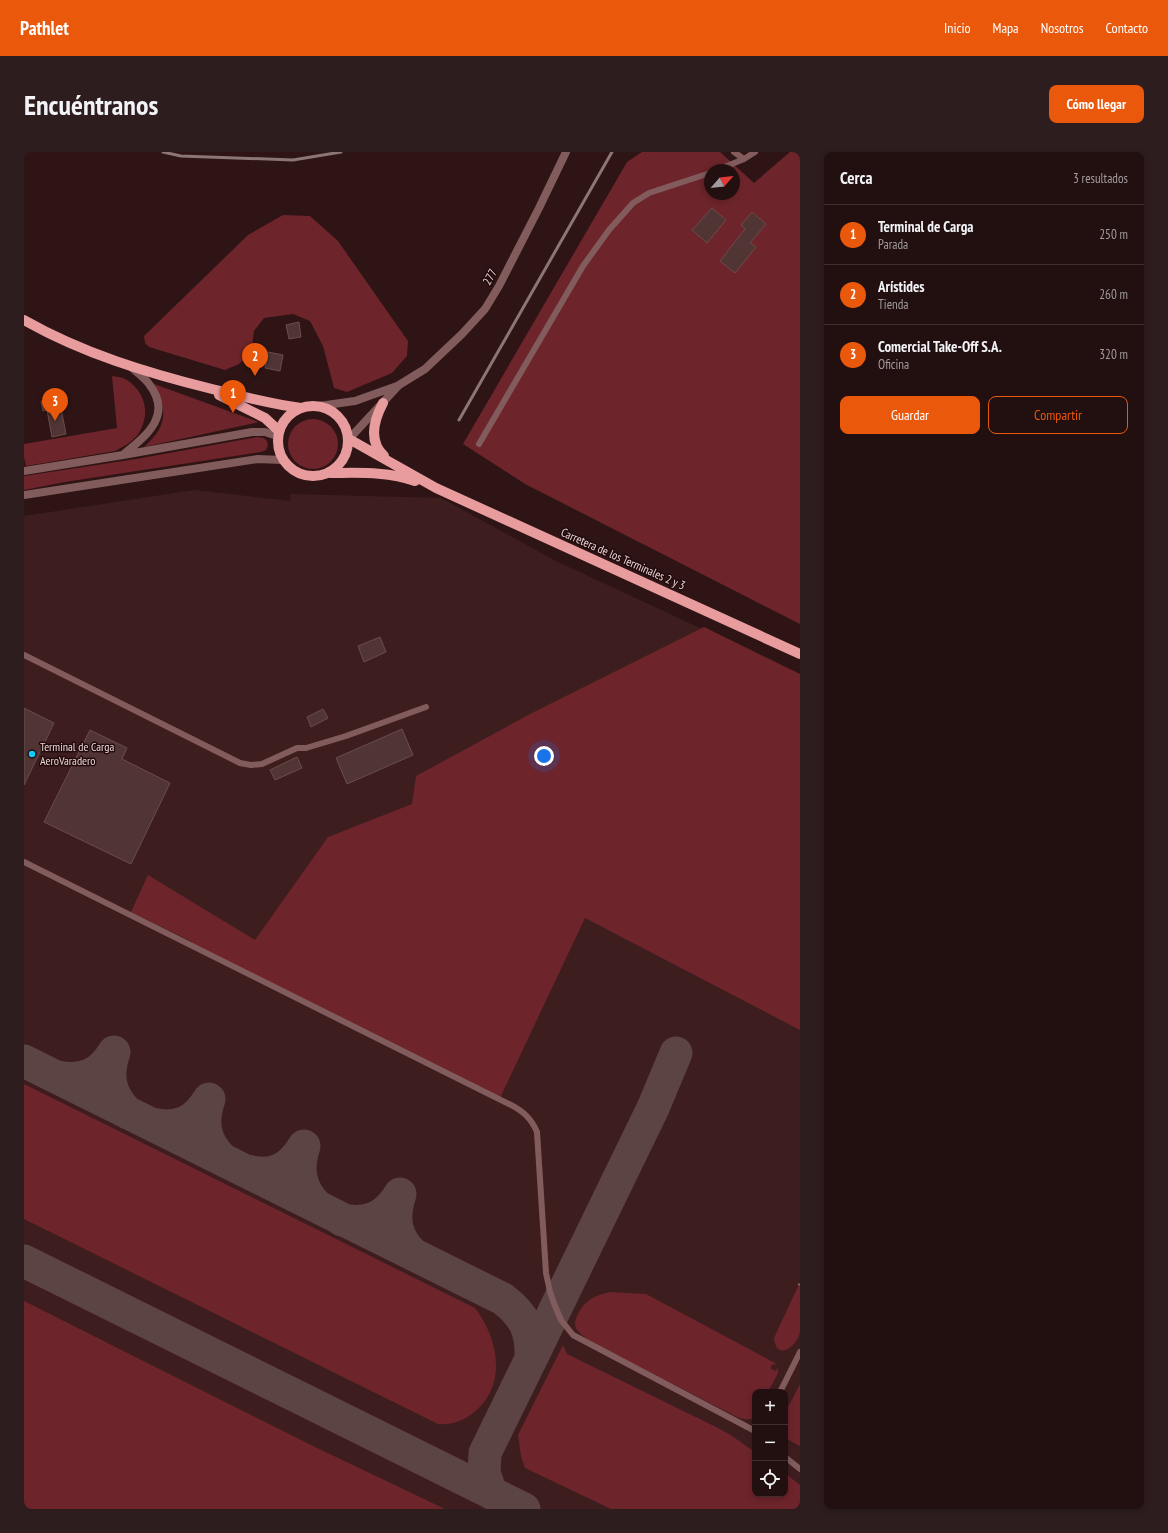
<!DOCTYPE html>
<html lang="es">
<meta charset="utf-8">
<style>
body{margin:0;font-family:"PT Sans Narrow",sans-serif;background:#2e1d1e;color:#f1f3f6}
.controls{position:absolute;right:12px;bottom:12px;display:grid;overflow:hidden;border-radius:8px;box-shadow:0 2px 6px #0003}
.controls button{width:36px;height:36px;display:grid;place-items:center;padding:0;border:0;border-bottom:1px solid #3f2f30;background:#220f10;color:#f1f3f6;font:20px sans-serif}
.compass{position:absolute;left:680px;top:12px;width:36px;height:36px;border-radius:50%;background:#220f10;box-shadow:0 2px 6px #0003;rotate:62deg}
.you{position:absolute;left:520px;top:604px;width:14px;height:14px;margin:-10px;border:3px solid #fff;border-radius:50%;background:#1a73e8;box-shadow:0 0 0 6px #1a73e833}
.badge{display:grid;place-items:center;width:26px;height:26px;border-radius:50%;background:#ea580c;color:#fff;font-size:13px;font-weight:700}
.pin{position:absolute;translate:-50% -33px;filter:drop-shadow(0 1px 2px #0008)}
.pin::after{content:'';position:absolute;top:21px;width:14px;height:12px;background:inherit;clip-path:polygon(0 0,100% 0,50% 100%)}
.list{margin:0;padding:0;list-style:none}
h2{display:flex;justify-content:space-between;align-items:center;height:52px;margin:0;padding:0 16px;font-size:17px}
h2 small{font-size:13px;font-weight:400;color:#a29c9f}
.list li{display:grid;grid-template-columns:26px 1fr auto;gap:12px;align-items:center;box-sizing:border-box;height:60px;padding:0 16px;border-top:1px solid #3f2f30}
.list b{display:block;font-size:15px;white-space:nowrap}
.list p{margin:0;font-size:13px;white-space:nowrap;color:#a29c9f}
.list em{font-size:13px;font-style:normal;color:#a29c9f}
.actions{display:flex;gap:8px;padding:12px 16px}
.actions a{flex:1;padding:9px 0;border:1px solid #ea580c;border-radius:8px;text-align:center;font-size:14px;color:#ea580c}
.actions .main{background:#ea580c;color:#fff}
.icon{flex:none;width:22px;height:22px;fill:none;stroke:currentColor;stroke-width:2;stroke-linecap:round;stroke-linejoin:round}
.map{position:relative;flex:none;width:776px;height:1357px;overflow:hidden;border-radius:8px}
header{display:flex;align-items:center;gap:24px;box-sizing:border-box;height:56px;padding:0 20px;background:#ea580c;color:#fff}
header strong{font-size:19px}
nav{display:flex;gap:22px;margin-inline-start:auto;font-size:14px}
.intro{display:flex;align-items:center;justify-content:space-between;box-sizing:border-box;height:96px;padding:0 24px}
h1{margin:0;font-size:28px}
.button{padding:10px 18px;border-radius:8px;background:#ea580c;color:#fff;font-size:14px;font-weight:700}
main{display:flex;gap:24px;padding:0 24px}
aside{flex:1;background:#220f10;border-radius:8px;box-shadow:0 2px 6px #0003}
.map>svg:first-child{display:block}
</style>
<header>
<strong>Pathlet</strong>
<nav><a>Inicio</a><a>Mapa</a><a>Nosotros</a><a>Contacto</a></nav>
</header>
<div class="intro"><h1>Encuéntranos</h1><a class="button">Cómo llegar</a></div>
<main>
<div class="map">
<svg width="776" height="1357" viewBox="0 0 776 1357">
<rect width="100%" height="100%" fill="#2e1415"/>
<path fill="#3e1d1f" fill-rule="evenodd" d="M170,338L266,349L267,342L417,346L532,409L676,476L680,475L776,522V1357H0V364ZM731,1240H761V1342H731Z"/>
<path fill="#6d242b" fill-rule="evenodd" d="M618,0H696L730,31L766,0H776V472L501,332L439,292L603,10ZM686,18H710V42H686Z
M259,63L286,64L314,89L384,189L383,204L368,221L323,240L310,236L299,194L286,169L269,162L240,166L230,179L227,202L215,212L201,218L125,195L121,191L120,184L224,83Z
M88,224C93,225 99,225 103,228C120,239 126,259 117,277C112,288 101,294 91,299L2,314L0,305V292L93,276Z
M130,232L235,270L120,295C143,274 144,260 130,232Z
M264 292a25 25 0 1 1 50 0a25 25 0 1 1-50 0Z
M233,285L240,286L243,289L244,293L242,298L237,300L41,330L0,338V324L112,307Z
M680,475L776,522V878L561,766L476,946L167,792L168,790L107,760L124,723L231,788L304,685L388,652L392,624L508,561Z
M0,932L451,1156C475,1187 484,1235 448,1262C437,1270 427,1273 414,1272L0,1067Z
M776,1130C776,1142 776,1153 776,1165C776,1170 776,1176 776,1180C772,1196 752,1209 750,1186Z
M585,1140L622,1142L751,1211L752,1213L750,1212L747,1214V1217L751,1219L754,1216V1221L744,1240H731V1264C725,1270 720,1267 713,1265L577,1195C569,1190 559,1186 553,1178C550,1173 551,1169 553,1164C561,1148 568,1145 585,1140Z
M0,1149L289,1294L421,1357H0Z
M539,1193L543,1202L692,1275L705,1282L731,1300V1342H761V1321L776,1333V1357H587L501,1316L497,1304L494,1283Z
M776,1232V1294L761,1286V1261Z"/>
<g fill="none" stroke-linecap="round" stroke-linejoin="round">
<path stroke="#5c4445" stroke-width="33" d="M0,909L479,1147C501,1164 508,1179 507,1207L461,1301L460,1321L467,1341
M33,925C59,930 76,923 90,900C82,923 85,943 104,961
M128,972C154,978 171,970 185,947C177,971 180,990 199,1008
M223,1019C249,1026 266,1017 280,994C272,1018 276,1038 294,1055
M318,1068C345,1073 362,1065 376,1042C368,1066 371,1086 390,1103
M0,1109L500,1357
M507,1207L629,956L652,901"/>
</g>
<path fill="#513535" stroke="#6b4c4c" d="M688,56L702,68L683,91L668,78Z
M728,60L742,72L726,91L732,95L711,121L696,109L721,77L717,73Z
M275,170L277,185L265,187L262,173Z
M244,200L259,203L256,219L241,216Z
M35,246L42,282L28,285L23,258L19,259L17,249Z
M356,485L362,500L340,510L334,494Z
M0,556L30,571L0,633Z
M299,557L304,566L287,575L283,565Z
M378,577L389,603L323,632L312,606Z
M66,578L103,596L98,607L146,631L107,712L20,670Z
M273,605L278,616L251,628L246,618Z"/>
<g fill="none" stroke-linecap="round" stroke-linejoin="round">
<path stroke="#796162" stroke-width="2" stroke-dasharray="3 2" stroke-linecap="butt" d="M774,1132L776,1133"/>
<path stroke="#825c5d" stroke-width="6" d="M710,0L720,7
M693,18L720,7L731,0
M455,292L559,114L585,78L609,51L625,41L686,21
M0,503L216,611L227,613L238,612L273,596H282L322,584L402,555
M0,710L485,952C499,959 507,966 513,980L522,1121L526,1140L531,1154L537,1168L549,1183L731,1279
M756,1240L776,1200
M761,1305L776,1317"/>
<path stroke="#825c5d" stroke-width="8" d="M100,302C123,283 149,263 125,232C120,225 112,220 107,215
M0,319L99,303L228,280H241L253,284
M0,343L234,307L258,308"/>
<path stroke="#825c5d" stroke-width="8" d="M295,254L331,249L373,234
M325,287L375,233L401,217L438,182L461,157L475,134L515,56L542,0"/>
<path stroke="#e99c9e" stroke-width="10" d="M0,168C58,201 123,221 188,237C217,244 246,252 277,256
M195,243L241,266L255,279
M359,251C350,268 344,289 360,304
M254 289a35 35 0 1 1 70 0a35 35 0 1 1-70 0Z
M325,287L412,336L776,502
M306,321C334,321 363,319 391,329"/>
<path stroke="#8b7575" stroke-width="3" d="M139,0L157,4L269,8L317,0
M435,268L588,0"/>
</g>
<circle fill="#10cafa" stroke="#230b0c" stroke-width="1.5" cx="8" cy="602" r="4"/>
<g text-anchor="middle" stroke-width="3" stroke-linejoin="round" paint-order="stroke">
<g font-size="12" fill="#e9d6d6" stroke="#230b0c">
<text transform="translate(466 125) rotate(-61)" y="4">277</text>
<text transform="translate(599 407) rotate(24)" y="4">Carretera de los Terminales 2 y 3</text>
</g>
<g font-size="12" fill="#e9d6d6" stroke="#230b0c" text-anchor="start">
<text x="16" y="599">Terminal de Carga<tspan x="16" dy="14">AeroVaradero</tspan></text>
</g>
</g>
</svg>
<div class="controls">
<button>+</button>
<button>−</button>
<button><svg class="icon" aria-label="locate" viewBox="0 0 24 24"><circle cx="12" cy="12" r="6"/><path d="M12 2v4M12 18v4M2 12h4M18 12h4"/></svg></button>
</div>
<svg class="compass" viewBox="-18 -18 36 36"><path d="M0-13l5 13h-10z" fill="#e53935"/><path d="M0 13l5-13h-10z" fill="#a29c9f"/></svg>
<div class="you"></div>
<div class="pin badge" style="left:209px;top:261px">1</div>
<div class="pin badge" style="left:231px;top:224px">2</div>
<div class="pin badge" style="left:31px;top:269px">3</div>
</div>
<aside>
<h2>Cerca<small>3 resultados</small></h2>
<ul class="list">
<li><span class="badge">1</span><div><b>Terminal de Carga</b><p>Parada</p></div><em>250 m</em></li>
<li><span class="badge">2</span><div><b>Arístides</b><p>Tienda</p></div><em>260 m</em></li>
<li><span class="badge">3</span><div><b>Comercial Take-Off S.A.</b><p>Oficina</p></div><em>320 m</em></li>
</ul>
<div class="actions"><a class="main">Guardar</a><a>Compartir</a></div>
</aside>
</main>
